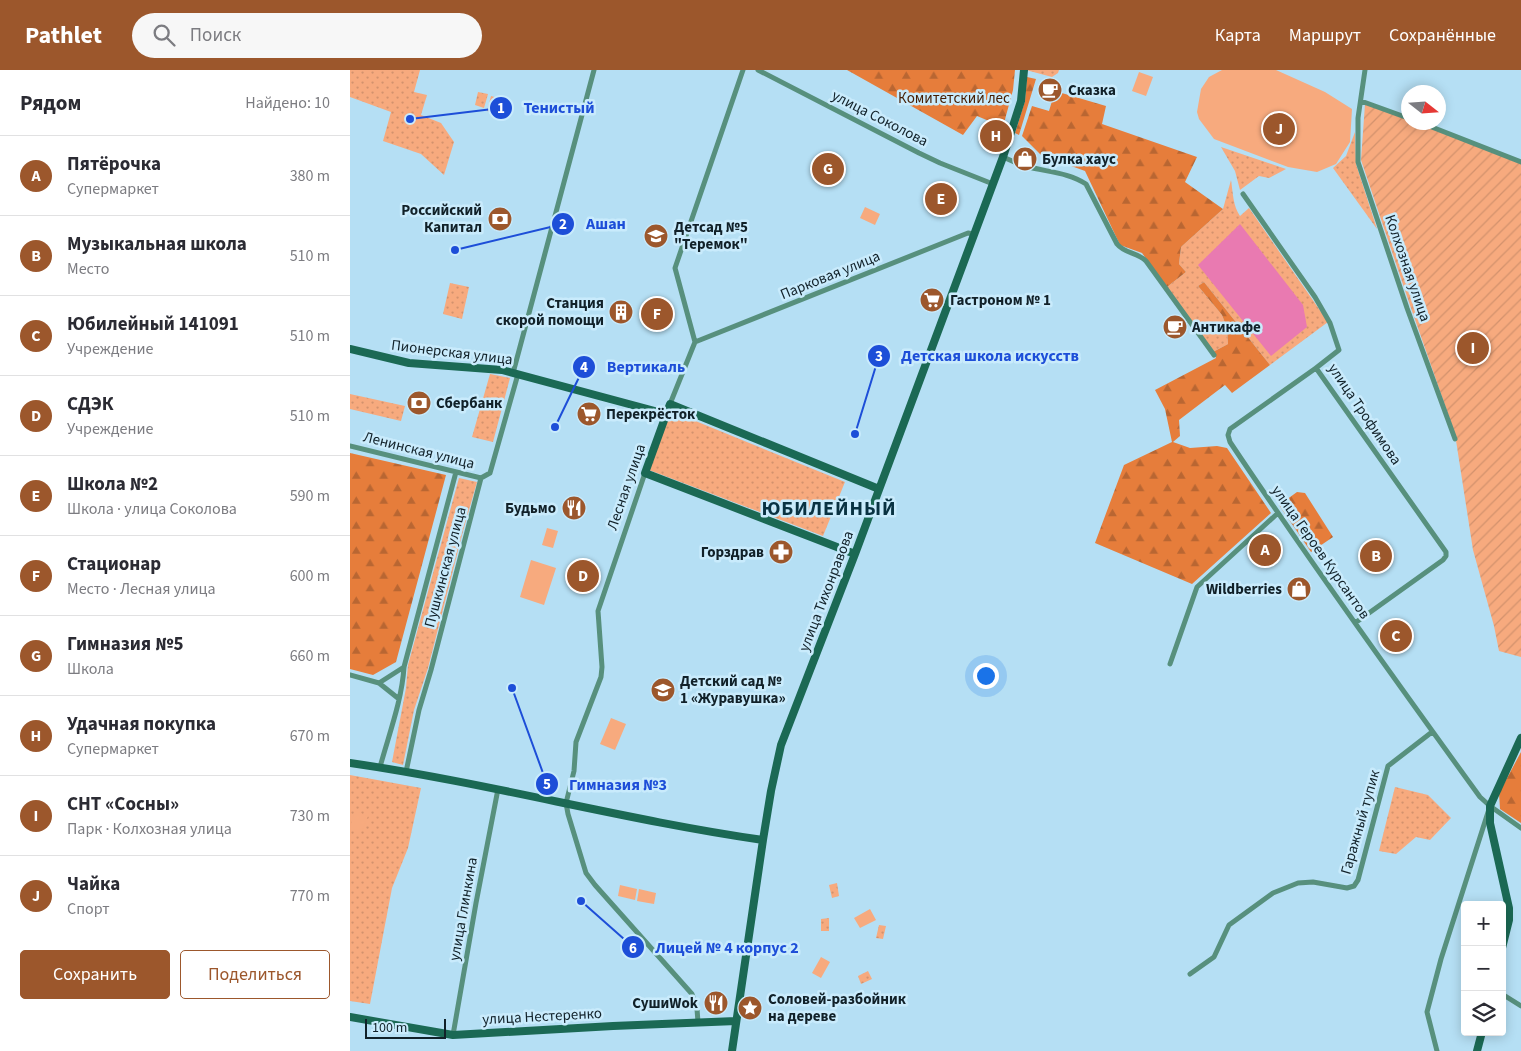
<!DOCTYPE html>
<html lang="ru">
<meta charset="utf-8">
<style>
body{margin:0;font-family:"Source Sans 3",sans-serif;background:#f7f7f7;color:#2b2b33}
.controls{position:absolute;right:15px;bottom:15px;display:grid;overflow:hidden;border-radius:5px;box-shadow:0 2px 12px #0003}
.controls button{width:45px;height:45px;display:grid;place-items:center;padding:0;border:0;border-bottom:1px solid #e1e1e2;background:#fff;color:#2b2b33;font:25px sans-serif}
.compass{position:absolute;left:1051px;top:15px;width:45px;height:45px;border-radius:50%;background:#fff;box-shadow:0 2px 12px #0003;rotate:107deg}
.scale{position:absolute;left:15px;bottom:12px;width:81px;box-sizing:border-box;padding-left:5px;border:2px solid #112129;border-top:0;font-size:14px;line-height:18px;white-space:nowrap;color:#112129;-webkit-text-stroke:4px #c9ebfc;paint-order:stroke}
.you{position:absolute;left:635px;top:605px;width:18px;height:18px;margin:-12px;border:4px solid #fff;border-radius:50%;background:#1a73e8;box-shadow:0 0 0 8px #1a73e833}
.badge{display:grid;place-items:center;width:32px;height:32px;border-radius:50%;background:#9c572c;color:#fff;font-size:16px;font-weight:700}
.pin{position:absolute;translate:-50% -50%;border:2px solid #fff;box-shadow:0 1px 5px #0006}
.list{margin:0;padding:0;list-style:none}
h2{display:flex;justify-content:space-between;align-items:center;height:65px;margin:0;padding:0 20px;font-size:21px}
h2 small{font-size:16px;font-weight:400;color:#7c7c81}
.list li{display:grid;grid-template-columns:32px 1fr auto;gap:15px;align-items:center;box-sizing:border-box;height:80px;padding:0 20px;border-top:1px solid #e1e1e2}
.list b{display:block;font-size:19px;white-space:nowrap}
.list p{margin:0;font-size:16px;white-space:nowrap;color:#7c7c81}
.list em{font-size:16px;font-style:normal;color:#7c7c81}
.actions{display:flex;gap:10px;padding:15px 20px}
.actions a{flex:1;padding:11px 0;border:1px solid #9c572c;border-radius:5px;text-align:center;font-size:18px;color:#9c572c}
.actions .main{background:#9c572c;color:#fff}
.icon{flex:none;width:28px;height:28px;fill:none;stroke:currentColor;stroke-width:2;stroke-linecap:round;stroke-linejoin:round}
.map{position:relative;flex:none;width:1171px;height:981px;overflow:hidden}
header{display:flex;align-items:center;gap:30px;box-sizing:border-box;height:70px;padding:0 25px;background:#9c572c;color:#fff}
header strong{font-size:24px}
nav{display:flex;gap:28px;margin-inline-start:auto;font-size:18px}
.search{width:350px;height:45px;background:#f7f7f7;display:flex;align-items:center;gap:12px;box-sizing:border-box;padding:0 18px;border-radius:28px;color:#7c7c81;font-size:19px}
main{display:flex}
aside{flex:1;background:#fff}
.map>svg:first-child{display:block}
</style>
<header>
<strong>Pathlet</strong>
<div class="search"><svg class="icon" aria-label="search" viewBox="0 0 24 24"><circle cx="10" cy="10" r="6"/><path d="M15 15l6 6"/></svg>Поиск</div>
<nav><a>Карта</a><a>Маршрут</a><a>Сохранённые</a></nav>
</header>
<main>
<aside>
<h2>Рядом<small>Найдено: 10</small></h2>
<ul class="list">
<li><span class="badge">A</span><div><b>Пятёрочка</b><p>Супермаркет</p></div><em>380 m</em></li>
<li><span class="badge">B</span><div><b>Музыкальная школа</b><p>Место</p></div><em>510 m</em></li>
<li><span class="badge">C</span><div><b>Юбилейный 141091</b><p>Учреждение</p></div><em>510 m</em></li>
<li><span class="badge">D</span><div><b>СДЭК</b><p>Учреждение</p></div><em>510 m</em></li>
<li><span class="badge">E</span><div><b>Школа №2</b><p>Школа · улица Соколова</p></div><em>590 m</em></li>
<li><span class="badge">F</span><div><b>Стационар</b><p>Место · Лесная улица</p></div><em>600 m</em></li>
<li><span class="badge">G</span><div><b>Гимназия №5</b><p>Школа</p></div><em>660 m</em></li>
<li><span class="badge">H</span><div><b>Удачная покупка</b><p>Супермаркет</p></div><em>670 m</em></li>
<li><span class="badge">I</span><div><b>СНТ «Сосны»</b><p>Парк · Колхозная улица</p></div><em>730 m</em></li>
<li><span class="badge">J</span><div><b>Чайка</b><p>Спорт</p></div><em>770 m</em></li>
</ul>
<div class="actions"><a class="main">Сохранить</a><a>Поделиться</a></div>
</aside>
<div class="map">
<svg width="1171" height="981" viewBox="0 0 1171 981">
<defs>
<pattern id="grass-dots" width="8" height="8" patternUnits="userSpaceOnUse" patternTransform="scale(1.25)"><rect width="8" height="8" fill="#f7aa7e"/><path d="M2 2h.1M6 6h.1" fill="none" stroke="#d3926d" stroke-width="1.8" stroke-linecap="round"/></pattern>
<pattern id="forest-firs" width="22" height="20" patternUnits="userSpaceOnUse" patternTransform="scale(1.25)"><rect width="22" height="20" fill="#e67d3b"/><path d="M5 1l3.5 6h-7zM16 11l3.5 6h-7z" fill="#b96632"/></pattern>
<pattern id="garden-furrows" width="10" height="10" patternUnits="userSpaceOnUse" patternTransform="scale(1.25)"><rect width="10" height="10" fill="#f7aa7e"/><path d="M-1 1l2-2M0 10L10 0M9 11l2-2" fill="none" stroke="#d3926d"/></pattern>
</defs>
<rect width="100%" height="100%" fill="#b5dff4"/>
<path fill="url(#grass-dots)" d="M0,0H70L64,22L77,25L71,45L91,53L104,72L94,105L71,84L33,71L41,42L0,27Z
M676,0H709L708,3L702,7Z
M128,22L138,24L134,38L125,35Z
M141,26L152,29L148,44L137,41Z
M1005,62L1006,94L1027,159L983,98L996,86Z
M871,77L936,99L919,108L909,106L890,120L885,101Z
M881,110C883,123 883,136 890,146L899,138L978,252L920,295L854,212L848,216L872,245L877,258L878,274L863,282L817,217L836,202L829,194L831,177L873,139Z
M100,213L119,217L112,249L93,244Z
M140,304L160,308L143,372L122,367Z
M0,324L55,336L51,351L0,339Z
M321,341L495,412L473,466L299,400Z
M109,408L127,412L113,461L78,598L64,640L53,695L42,692L56,618L58,595Z
M0,705L71,718L58,778L42,818L20,934L0,931Z
M1045,717L1078,725L1101,748L1080,770L1066,767L1046,784L1029,781Z
M487,813L489,826L482,828L479,815Z
M479,848V861H471V849Z
M529,855L536,856L533,869L526,868Z
M518,901L522,909L511,914L508,906Z"/>
<path fill="url(#forest-firs)" d="M497,0H665L663,20L654,53L639,51L627,46L613,65Z
M677,7L686,9L669,65L665,63L675,31Z
M705,21L756,36L752,54L847,87L835,112L873,139L831,177L829,194L836,202L817,217L792,183L770,175L735,101L691,85L672,66L682,36L699,41Z
M854,212L920,295L882,323L875,315L829,350L830,366L823,372L840,378L867,376L877,378L921,443L842,514L745,473L774,395L822,372L815,339L805,320L866,288L863,282L878,274L877,258L872,245L848,216Z
M0,383L96,405L46,592L23,605L0,599Z
M947,422L955,423L983,467L961,482L929,435Z
M1171,682V753L1150,739L1149,723Z"/>
<path fill="url(#garden-furrows)" d="M1015,34L1058,50V52L1066,53L1074,55L1171,94V587L1149,581L1144,556L1123,480L1105,364L1061,238L1011,90Z"/>
<path fill="#f7aa7e" d="M872,0H926L975,22L1002,39L1000,72L986,94L967,102L938,97L864,69L849,49L847,42L851,19L859,7Z
M789,2L803,7L796,26L782,21Z
M515,137L530,144L525,155L510,148Z
M197,458L208,461L203,478L192,475Z
M181,490L206,498L194,535L170,527Z
M261,648L276,654L265,680L250,674Z
M5,741L18,746L12,761L0,757Z
M270,815L287,819L285,830L268,826Z
M289,819L306,823L304,834L287,831Z
M520,839L526,850L510,858L504,848Z
M471,887L480,892L471,908L462,903Z"/>
<path fill="#e97ab1" d="M890,154L953,235L957,257L921,286L848,195Z"/>
<g fill="none" stroke-linecap="round" stroke-linejoin="round">
<path stroke="#57907d" stroke-width="5" d="M408,0L569,83L590,93L643,114
M1015,0L1008,48V92L1057,238L1105,369
M1011,31L1058,48
M1069,52L1171,92
M653,87C660,90 668,94 675,96C696,102 718,102 736,114L767,174C775,184 787,182 796,191L864,285
M893,124L965,227L980,253L989,280L966,298L1096,482V486L1093,490L1005,553
M345,272L618,163L624,164
M966,298L880,359L878,365L880,372C960,492 1045,610 1130,727L1140,736L1091,889L1077,942L1087,981
M163,303L244,0
M320,334L345,272L325,198L393,0
M0,376L131,408
M295,403L248,541L252,597L251,607L226,672L224,701L216,733L218,744L236,803L245,815L342,924L347,939L348,952
M820,594L847,517L928,443
M0,605L29,613L49,629
M29,613L54,597
M30,697C39,664 52,630 54,597L106,402
M56,702L69,640L81,600L131,408L140,403L168,304
M1140,736L1171,758
M840,904L864,887L879,855L923,823L948,813L963,812L997,818L1004,816L1008,810L1038,696L1082,662
M1152,924L1171,936
M103,965L126,833L148,719"/>
<path stroke="#1b6954" stroke-width="8" d="M0,279L59,293L152,300L316,344
M505,484L295,403L320,334L529,419
M0,693C139,713 274,750 413,770
M1152,878L1159,850V838L1140,753V736L1171,668
M0,947L103,965L263,956L386,951
M382,981L413,770L421,721L431,675L505,484L653,87L671,31L674,0
M1127,981L1132,962"/>
</g>
<defs>
<symbol id="cafe-disc" viewBox="-11 -11 22 22"><circle r="9.5" fill="#9c572c" stroke="#c9ebfc"/><path d="M-5.5-4.5H6V0H3Q3 3.5 0 3.5H-2.5Q-5.5 3.5-5.5 0ZM3-3.2v2h1.7v-2ZM-6 4.5H4V6H-6Z" fill="#fff"/></symbol>
<symbol id="shop-disc" viewBox="-11 -11 22 22"><circle r="9.5" fill="#9c572c" stroke="#c9ebfc"/><path d="M-5-2.5h2.3a2.7 3.5 0 0 1 5.4 0H5L5.5 6h-11ZM-1.5-2.5h3a1.5 2.3 0 0 0-3 0Z" fill="#fff"/></symbol>
<symbol id="bank-disc" viewBox="-11 -11 22 22"><circle r="9.5" fill="#9c572c" stroke="#c9ebfc"/><path d="M-6-4H6V4H-6ZM0-2.3a2.3 2.3 0 1 0 0 4.6a2.3 2.3 0 1 0 0-4.6Z" fill="#fff"/></symbol>
<symbol id="school-disc" viewBox="-11 -11 22 22"><circle r="9.5" fill="#9c572c" stroke="#c9ebfc"/><path d="M0-5L7-2L0 1L-7-2ZM-4 1L0 2.5L4 1V4Q0 6-4 4Z" fill="#fff"/></symbol>
<symbol id="supermarket-disc" viewBox="-11 -11 22 22"><circle r="9.5" fill="#9c572c" stroke="#c9ebfc"/><path d="M-6-5.5h2.5l.6 2H6L4.5 2H-2.5L-4.4-4H-6ZM-1.5 3.2a1.3 1.3 0 1 0 .1 0ZM3 3.2a1.3 1.3 0 1 0 .1 0Z" fill="#fff"/></symbol>
<symbol id="building-disc" viewBox="-11 -11 22 22"><circle r="9.5" fill="#9c572c" stroke="#c9ebfc"/><path d="M-4-6H4V6H1V3H-1V6H-4ZM-2.5-4.3h1.7v1.8h-1.7ZM.8-4.3h1.7v1.8H.8ZM-2.5-1h1.7V.8h-1.7ZM.8-1h1.7V.8H.8Z" fill="#fff"/></symbol>
<symbol id="restaurant-disc" viewBox="-11 -11 22 22"><circle r="9.5" fill="#9c572c" stroke="#c9ebfc"/><path d="M-5-6h1v4h1v-4h1v4h1v-4h1v5L-1.5 .5V6h-2V.5L-5-1ZM5-6V6H3V1.5H1.5Q1.5-4 5-6Z" fill="#fff"/></symbol>
<symbol id="pharmacy-disc" viewBox="-11 -11 22 22"><circle r="9.5" fill="#9c572c" stroke="#c9ebfc"/><path d="M-2-6h4v4h4v4h-4v4h-4v-4h-4v-4h4Z" fill="#fff"/></symbol>
<symbol id="sight-disc" viewBox="-11 -11 22 22"><circle r="9.5" fill="#9c572c" stroke="#c9ebfc"/><path d="M0-6L1.8-2.2L6-1.7L2.9 1.2L3.7 5.4L0 3.3L-3.7 5.4L-2.9 1.2L-6-1.7L-1.8-2.2Z" fill="#fff"/></symbol>
</defs>
<g fill-rule="evenodd">
<use href="#cafe-disc" x="686" y="6" width="28" height="28"/>
<use href="#shop-disc" x="661" y="75" width="28" height="28"/>
<use href="#bank-disc" x="136" y="135" width="28" height="28"/>
<use href="#school-disc" x="292" y="152" width="28" height="28"/>
<use href="#supermarket-disc" x="568" y="216" width="28" height="28"/>
<use href="#building-disc" x="257" y="228" width="28" height="28"/>
<use href="#cafe-disc" x="811" y="243" width="28" height="28"/>
<use href="#bank-disc" x="55" y="319" width="28" height="28"/>
<use href="#supermarket-disc" x="225" y="330" width="28" height="28"/>
<use href="#restaurant-disc" x="210" y="424" width="28" height="28"/>
<use href="#pharmacy-disc" x="417" y="468" width="28" height="28"/>
<use href="#shop-disc" x="935" y="505" width="28" height="28"/>
<use href="#school-disc" x="299" y="606" width="28" height="28"/>
<use href="#restaurant-disc" x="352" y="919" width="28" height="28"/>
<use href="#sight-disc" x="386" y="924" width="28" height="28"/>
</g>
<g text-anchor="middle" stroke-width="5" stroke-linejoin="round" paint-order="stroke">
<g font-size="15" font-weight="bold" fill="#112129" stroke="#c9ebfc" text-anchor="start">
<text x="718" y="25">Сказка</text>
<text x="692" y="94">Булка хаус</text>
<text x="132" y="145" text-anchor="end">Российский<tspan x="132" dy="17">Капитал</tspan></text>
<text x="324" y="162">Детсад №5<tspan x="324" dy="17">"Теремок"</tspan></text>
<text x="600" y="235">Гастроном № 1</text>
<text x="254" y="238" text-anchor="end">Станция<tspan x="254" dy="17">скорой помощи</tspan></text>
<text x="842" y="262">Антикафе</text>
<text x="86" y="338">Сбербанк</text>
<text x="256" y="349">Перекрёсток</text>
<text x="206" y="443" text-anchor="end">Будьмо</text>
<text x="414" y="487" text-anchor="end">Горздрав</text>
<text x="932" y="524" text-anchor="end">Wildberries</text>
<text x="330" y="616">Детский сад №<tspan x="330" dy="17">1 «Журавушка»</tspan></text>
<text x="418" y="934">Соловей-разбойник<tspan x="418" dy="17">на дереве</tspan></text>
<text x="348" y="938" text-anchor="end">СушиWok</text>
</g>
<g font-size="15" fill="#451d02" stroke="#c9ebfc">
<text x="604" y="33">Комитетский лес</text>
</g>
<g font-size="15" fill="#112129" stroke="#c9ebfc">
<text transform="translate(530 48) rotate(27)" y="5">улица Соколова</text>
<text transform="translate(1058 198) rotate(71)" y="5">Колхозная улица</text>
<text transform="translate(480 205) rotate(-22)" y="5">Парковая улица</text>
<text transform="translate(102 282) rotate(7)" y="5">Пионерская улица</text>
<text transform="translate(1015 344) rotate(56)" y="5">улица Трофимова</text>
<text transform="translate(69 380) rotate(14)" y="5">Ленинская улица</text>
<text transform="translate(276 417) rotate(-71)" y="5">Лесная улица</text>
<text transform="translate(971 482) rotate(55)" y="5">улица Героев Курсантов</text>
<text transform="translate(95 497) rotate(-75)" y="5">Пушкинская улица</text>
<text transform="translate(476 521) rotate(-69)" y="5">улица Тихонравова</text>
<text transform="translate(1010 752) rotate(-74)" y="5">Гаражный тупик</text>
<text transform="translate(113 839) rotate(-80)" y="5">улица Глинкина</text>
<text transform="translate(192 946) rotate(-3)" y="5">улица Нестеренко</text>
</g>
<g font-size="20" font-weight="bold" letter-spacing="1" fill="#093242" stroke="#c9ebfc">
<text x="479" y="445">ЮБИЛЕЙНЫЙ</text>
</g>
</g>
<path fill="none" stroke="#1d4ed8" stroke-width="2" d="M60 49L151 38M105 180L213 154M505 364L529 286M205 357L234 297M162 618L197 714M231 831L283 877"/>
<g fill="#1d4ed8" stroke="#c9ebfc" stroke-width="2">
<circle cx="60" cy="49" r="5"/>
<circle cx="105" cy="180" r="5"/>
<circle cx="505" cy="364" r="5"/>
<circle cx="205" cy="357" r="5"/>
<circle cx="162" cy="618" r="5"/>
<circle cx="231" cy="831" r="5"/>
<circle cx="151" cy="38" r="12"/>
<circle cx="213" cy="154" r="12"/>
<circle cx="529" cy="286" r="12"/>
<circle cx="234" cy="297" r="12"/>
<circle cx="197" cy="714" r="12"/>
<circle cx="283" cy="877" r="12"/>
</g>
<g font-size="15" text-anchor="middle" font-weight="bold" fill="#fff">
<text x="151" y="43">1</text>
<text x="213" y="159">2</text>
<text x="529" y="291">3</text>
<text x="234" y="302">4</text>
<text x="197" y="719">5</text>
<text x="283" y="883">6</text>
</g>
<g font-size="16" text-anchor="middle" font-weight="bold" fill="#1d4ed8" stroke="#c9ebfc" stroke-width="5" stroke-linejoin="round" paint-order="stroke">
<text x="209" y="43">Тенистый</text>
<text x="256" y="159">Ашан</text>
<text x="640" y="291">Детская школа искусств</text>
<text x="296" y="302">Вертикаль</text>
<text x="268" y="720">Гимназия №3</text>
<text x="377" y="883">Лицей № 4 корпус 2</text>
</g>
</svg>
<div class="controls">
<button>+</button>
<button>−</button>
<button><svg class="icon" aria-label="layers" viewBox="0 0 24 24"><path d="M12 4l9 5-9 5-9-5zM3 14l9 5 9-5"/></svg></button>
</div>
<svg class="compass" viewBox="-18 -18 36 36"><path d="M0-13l5 13h-10z" fill="#e53935"/><path d="M0 13l5-13h-10z" fill="#7c7c81"/></svg>
<div class="scale">100 m</div>
<div class="you"></div>
<div class="pin badge" style="left:915px;top:480px">A</div>
<div class="pin badge" style="left:1026px;top:486px">B</div>
<div class="pin badge" style="left:1046px;top:566px">C</div>
<div class="pin badge" style="left:233px;top:506px">D</div>
<div class="pin badge" style="left:591px;top:129px">E</div>
<div class="pin badge" style="left:307px;top:244px">F</div>
<div class="pin badge" style="left:478px;top:99px">G</div>
<div class="pin badge" style="left:646px;top:66px">H</div>
<div class="pin badge" style="left:1123px;top:278px">I</div>
<div class="pin badge" style="left:929px;top:59px">J</div>
</div>
</main>
